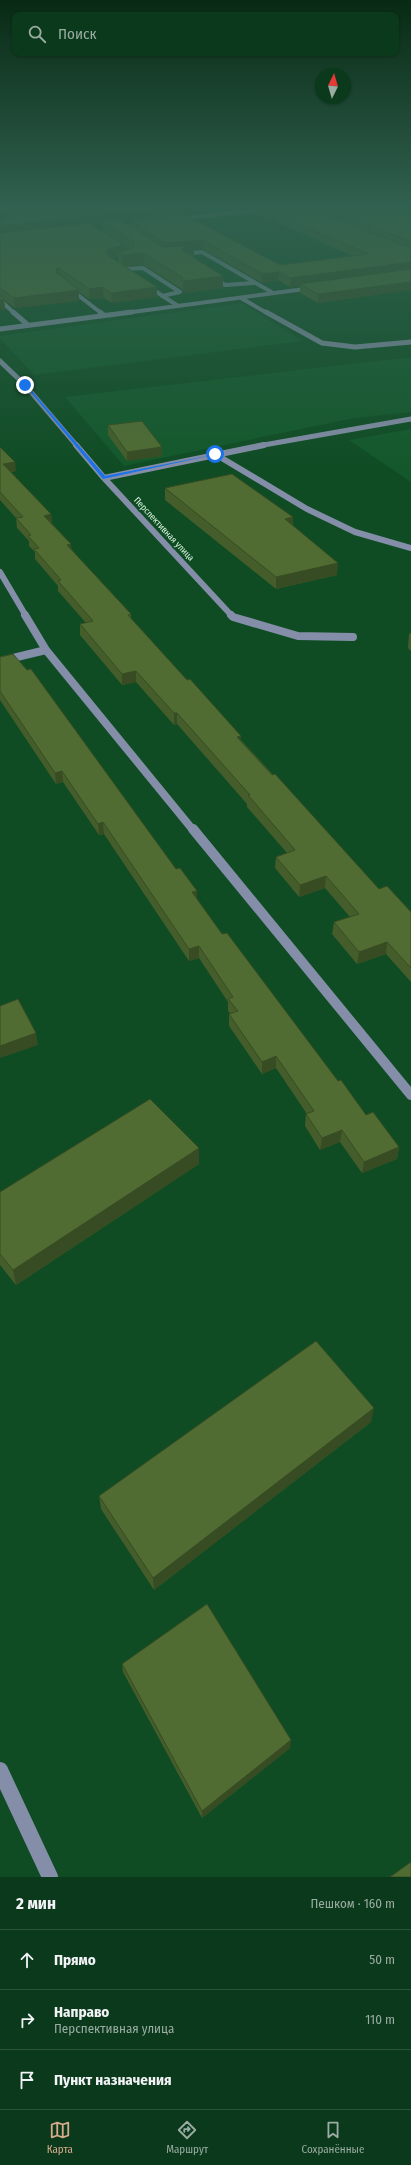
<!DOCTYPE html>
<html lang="ru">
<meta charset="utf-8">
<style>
body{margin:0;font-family:"Fira Sans Condensed",sans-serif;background:#194428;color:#f1f3f6}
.compass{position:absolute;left:315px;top:68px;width:36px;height:36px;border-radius:50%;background:#0b391b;box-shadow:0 1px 3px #0004;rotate:5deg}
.stop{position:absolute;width:12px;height:12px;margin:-9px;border:3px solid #1a73e8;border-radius:50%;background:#fff}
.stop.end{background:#1a73e8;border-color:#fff;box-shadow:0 1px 4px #0008}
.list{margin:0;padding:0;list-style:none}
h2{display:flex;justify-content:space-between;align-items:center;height:52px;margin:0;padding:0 16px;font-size:17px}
h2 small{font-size:13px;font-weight:400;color:#9aaca3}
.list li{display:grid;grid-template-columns:26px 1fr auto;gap:12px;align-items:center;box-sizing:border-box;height:60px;padding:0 16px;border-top:1px solid #2b533a}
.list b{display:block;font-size:15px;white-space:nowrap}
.list p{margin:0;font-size:13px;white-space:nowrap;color:#9aaca3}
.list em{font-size:13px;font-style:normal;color:#9aaca3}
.icon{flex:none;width:22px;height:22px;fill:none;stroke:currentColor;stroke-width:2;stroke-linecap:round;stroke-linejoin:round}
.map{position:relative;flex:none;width:411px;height:1877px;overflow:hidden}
.search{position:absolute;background:#0b391b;box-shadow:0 1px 3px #0004;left:12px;right:12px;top:12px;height:44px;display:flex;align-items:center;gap:10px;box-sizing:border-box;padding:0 14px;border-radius:8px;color:#9aaca3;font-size:15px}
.sheet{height:232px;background:#0b391b}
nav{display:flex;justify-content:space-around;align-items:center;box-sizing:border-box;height:56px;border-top:1px solid #2b533a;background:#0b391b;font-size:11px;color:#9aaca3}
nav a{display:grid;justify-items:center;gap:2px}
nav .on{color:#d6ab8b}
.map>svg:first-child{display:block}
</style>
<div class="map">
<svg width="411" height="1877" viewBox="0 0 411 1877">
<rect width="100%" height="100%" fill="#0f4c24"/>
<path fill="#13582b" d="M242,303L302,341L34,375L0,338V336Z
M411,357V412L354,418L124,466L65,397Z
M411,429V482L349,440Z"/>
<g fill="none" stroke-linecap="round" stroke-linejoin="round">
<path stroke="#858ea8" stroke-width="4" d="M179,219L290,206
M180,254L202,252L273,293
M129,275L124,272L126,269L143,268L180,292L162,296
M213,277L225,285L254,283
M146,285L178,306
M69,288L101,313
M241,298L267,313
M0,300L14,313
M125,313L312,288"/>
<path stroke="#858ea8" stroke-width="5" d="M13,312L28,325
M100,312L104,315
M266,312L322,343L355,347L411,342
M0,329L132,312
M0,361L25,385L77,446
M258,446L411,419"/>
<path stroke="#858ea8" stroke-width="6" d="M76,445L104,478L232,616
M215,454L307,509L355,532L411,548
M104,478L264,445
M0,572L26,616"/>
<path stroke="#858ea8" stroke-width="8" d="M25,615L46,650L193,830
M231,615L233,617L298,636L353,637
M0,661L46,650"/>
<path stroke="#858ea8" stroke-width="10" d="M193,829L411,1095"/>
<path stroke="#858ea8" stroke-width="16" d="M0,1770L50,1877"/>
</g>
<path fill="#455d2b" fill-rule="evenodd" d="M0,206H173V207L174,215L280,265L353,256L255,213L256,207L242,208L239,206H411V290L318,303L300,293V285L290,287L278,280L262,283L203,249H194V256L192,257L223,276V288L183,293L182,289L144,265L126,267L157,287V297L112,303L104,298L89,299L79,292V301L15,308L4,300L5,310H0V226L9,217L0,209ZM123,221H129V225ZM100,224L101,230L92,225ZM124,247L128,249L124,250ZM118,257V262L112,258Z
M108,425L162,447V456L127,461L108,435Z
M0,447L16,471L11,472L51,514L52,524L71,544V549L131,614V619L187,680L241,736V740L379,889L411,912V982L386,954L357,964L332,934L334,922L350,917L325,888L299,897L275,868L276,857L287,853L247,807V804L177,724L174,725L136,682L122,685L80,635V624L86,623L58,591V586L35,559V552L29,546V541L17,528L16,518L0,500Z
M165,488L293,517V526L337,575L276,589L165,500Z
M411,633V651L408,648L409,634Z
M0,657L197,900L222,934L338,1081L366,1115L399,1147L397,1159L362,1173L340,1142L320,1150L305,1126L306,1114H307L276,1068L262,1074L229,1026V1014H231L228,1011V1002L199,958L189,961L104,834L99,835L63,782L56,784L0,700Z
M199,1148V1164L16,1285L0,1265V1192Z
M371,1422L154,1590L101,1509L99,1496Z
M122,1664L290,1748L202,1818L123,1672Z"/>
<path fill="#384c23" d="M242,206H256V207L242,208Z
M173,207L174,216L129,220V221L105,223L100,220V224L0,235V226Z
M203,240V249H194V256L184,258L166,251V243Z
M124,245L125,255L144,253V265L123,267V255L118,252V257L108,259L107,250Z
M411,262V271L300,284V285L290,287V278Z
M59,268L60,278L57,279L56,269Z
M279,272L278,280L262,283V274Z
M223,276V288L183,293V281Z
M411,282V290L318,303V294Z
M103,287L104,298L89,299V289Z
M157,287V297L112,303L111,293Z
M79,290V301L15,308L14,298Z
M4,299L5,310H0V300Z
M162,447V456L127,461V452Z
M15,462L16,471L4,473L3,464Z
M51,514L52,524L45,525L44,516Z
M293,517L292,530L285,519Z
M71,544L72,554L67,545Z
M338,563L337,575L276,589V577Z
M136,671V682L122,685V674Z
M174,713H177V724L174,725Z
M241,736V747L237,737Z
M62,771L63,782L56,784L55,773Z
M103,822L104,834L99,835L98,824Z
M326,876L325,888L299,897L300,885Z
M197,891V903L192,892Z
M387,942L386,954L357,964L359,952Z
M199,946V958L189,961V949Z
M36,1033L38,1045L0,1058V1046Z
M276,1056V1068L262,1074V1062Z
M342,1130L340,1142L320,1150L322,1138Z
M399,1147L397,1159L362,1173L364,1162Z
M199,1148V1164L16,1285L13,1270Z
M374,1408L371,1422L154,1590L153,1578Z
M291,1740L290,1748L202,1818V1811Z"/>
<path fill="#506c32" stroke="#384c23" d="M7,206H173V207L0,226V218L18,216Z
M257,206H303L411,248V262L290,278L279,272L262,274L203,240L166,243L129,220L184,214L280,265L369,254Z
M321,206H411V242Z
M118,218L163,247L194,245L184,246L183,251L223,276L183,281L182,277L144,253L123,255L118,252L134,248V242L100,220Z
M89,223L124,245L107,250V255L157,287L111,293L103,287L89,289L59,268L56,269L57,273L79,290L14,298L0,288V233Z
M411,269V282L318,294L300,284Z
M0,295L4,299L0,300Z
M142,421L162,447L127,452L108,425Z
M0,447L15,462L3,464L51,514L44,516L71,544L67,545L131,614L128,615L187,680L190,679L241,736L237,737L272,775L275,774L379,889L387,886L411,912V968L387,942L359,952L334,922L359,914L326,876L300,885L276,857L295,850L248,795H250L177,713H174L136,671L122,674L80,624L93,621L58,581L61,580L34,549L39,548L28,536L31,535L16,518L23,517L0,492Z
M232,474L293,517L285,519L338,563L276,577L165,488Z
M13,654L27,670L31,669L176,869L180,868L197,891L192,892L222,934L227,933L338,1081L341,1080L366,1115L373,1112L399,1147L364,1162L342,1130L322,1138L306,1114L314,1111L276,1056L262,1062L229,1014L238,1011L228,999L233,997L199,946L189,949L103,822L98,824L62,771L55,773L0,691V657Z
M18,999L36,1033L0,1046V1006Z
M150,1099L199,1148L13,1270L0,1254V1192Z
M316,1341L374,1408L153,1578L99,1496Z
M207,1604L291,1740L202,1811L122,1664Z
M411,1862V1877H390Z"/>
<linearGradient id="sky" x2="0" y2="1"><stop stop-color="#082a14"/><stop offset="0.44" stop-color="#316150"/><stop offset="1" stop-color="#316150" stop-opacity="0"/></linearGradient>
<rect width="411" height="469" fill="url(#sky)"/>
<path fill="#1a73e8" d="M24,384H26L105,476L217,454L103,479Z"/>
<g text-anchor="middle" stroke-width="3.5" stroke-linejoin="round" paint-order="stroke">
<g font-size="9" fill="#d7f4dc" stroke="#0f4c24">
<text transform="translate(164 529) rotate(47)" y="3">Перспективная улица</text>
</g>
</g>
</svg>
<svg class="compass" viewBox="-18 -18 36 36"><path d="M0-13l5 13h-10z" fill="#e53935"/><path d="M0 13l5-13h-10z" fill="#9aaca3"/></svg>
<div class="stop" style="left:215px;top:454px"></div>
<div class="stop end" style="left:25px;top:385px"></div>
<div class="search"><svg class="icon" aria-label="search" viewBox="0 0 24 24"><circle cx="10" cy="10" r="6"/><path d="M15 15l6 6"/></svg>Поиск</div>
</div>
<section class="sheet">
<h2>2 мин<small>Пешком · 160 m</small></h2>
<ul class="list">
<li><svg class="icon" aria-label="ahead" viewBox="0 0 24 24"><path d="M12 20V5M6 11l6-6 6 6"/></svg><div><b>Прямо</b></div><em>50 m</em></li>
<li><svg class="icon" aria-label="right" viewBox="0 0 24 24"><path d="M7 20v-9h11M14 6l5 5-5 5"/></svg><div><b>Направо</b><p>Перспективная улица</p></div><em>110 m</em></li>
<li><svg class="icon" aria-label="arrive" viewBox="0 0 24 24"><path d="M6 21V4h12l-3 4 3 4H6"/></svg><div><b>Пункт назначения</b></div></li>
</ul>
</section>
<nav>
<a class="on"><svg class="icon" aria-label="map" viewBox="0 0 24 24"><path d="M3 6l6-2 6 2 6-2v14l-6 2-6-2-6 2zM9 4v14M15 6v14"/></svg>Карта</a>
<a><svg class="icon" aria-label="directions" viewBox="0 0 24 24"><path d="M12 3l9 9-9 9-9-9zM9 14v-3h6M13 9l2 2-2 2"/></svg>Маршрут</a>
<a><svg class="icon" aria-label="saved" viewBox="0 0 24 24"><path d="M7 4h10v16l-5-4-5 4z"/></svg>Сохранённые</a>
</nav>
